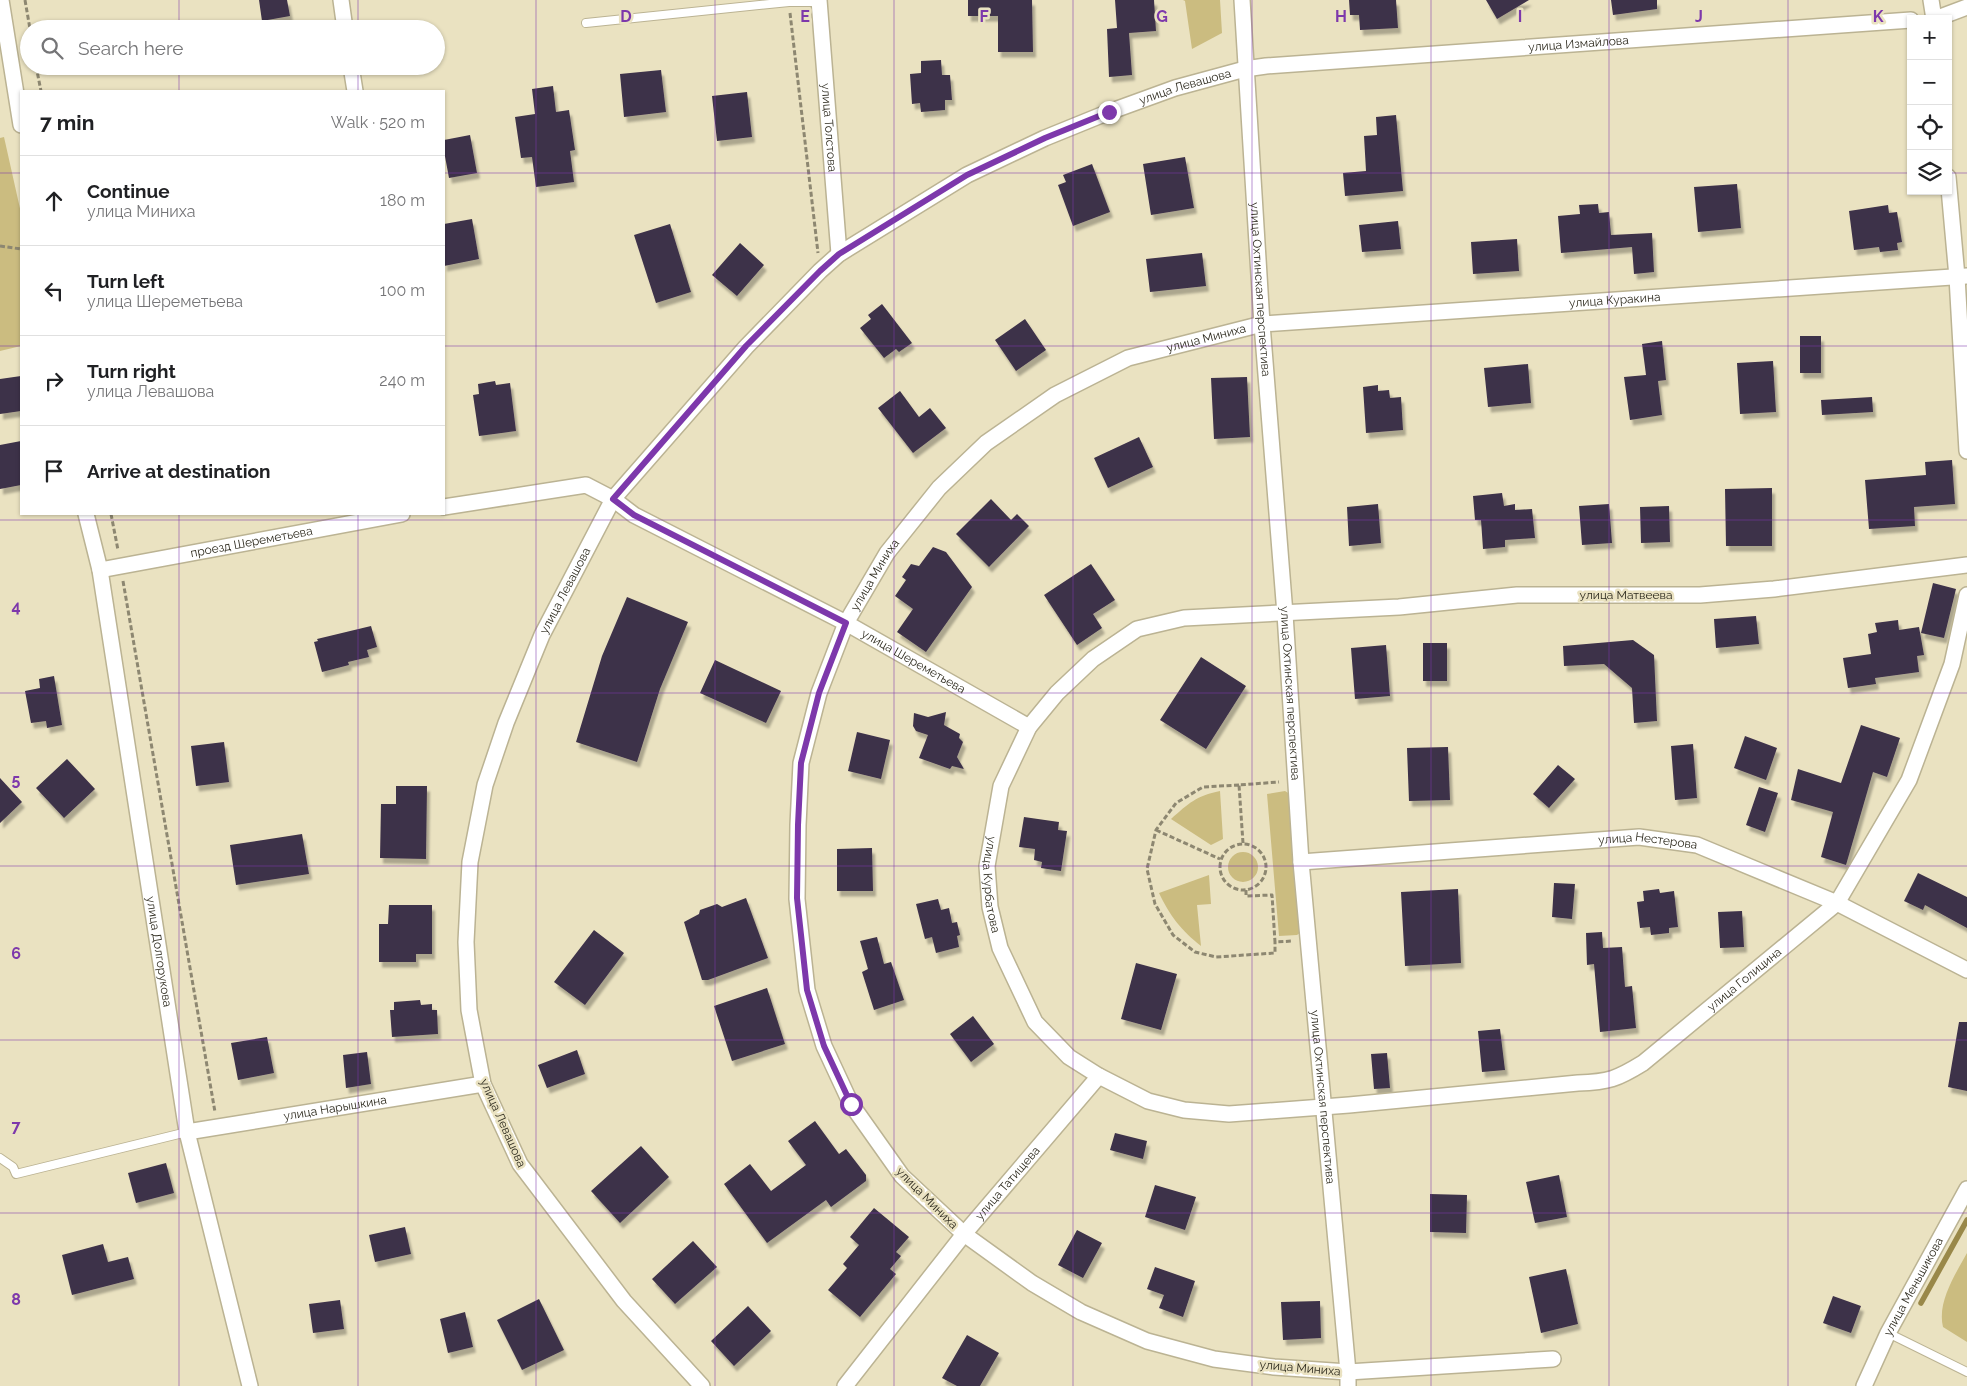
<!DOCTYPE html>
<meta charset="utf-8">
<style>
body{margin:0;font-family:Raleway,sans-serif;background:#f6f6f6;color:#202124}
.controls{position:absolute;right:15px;top:15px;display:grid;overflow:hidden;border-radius:0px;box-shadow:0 1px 4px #0004}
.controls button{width:45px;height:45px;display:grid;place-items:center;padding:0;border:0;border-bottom:1px solid #e0e0e0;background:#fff;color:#202124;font:25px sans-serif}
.stop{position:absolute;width:15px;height:15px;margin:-11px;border:4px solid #7d38ab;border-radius:50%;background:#fff}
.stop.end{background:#7d38ab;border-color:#fff;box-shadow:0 1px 5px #0008}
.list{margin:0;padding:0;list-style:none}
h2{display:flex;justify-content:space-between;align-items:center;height:65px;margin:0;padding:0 20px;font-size:21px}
h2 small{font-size:16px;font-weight:400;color:#757577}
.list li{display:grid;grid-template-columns:32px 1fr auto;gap:15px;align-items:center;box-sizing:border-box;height:90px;padding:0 20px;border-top:1px solid #e0e0e0}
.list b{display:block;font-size:19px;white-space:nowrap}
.list p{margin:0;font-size:16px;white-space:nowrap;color:#757577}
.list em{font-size:16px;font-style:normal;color:#757577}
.icon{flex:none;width:28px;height:28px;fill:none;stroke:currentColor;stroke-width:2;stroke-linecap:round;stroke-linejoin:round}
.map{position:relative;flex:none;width:1967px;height:1386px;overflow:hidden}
.search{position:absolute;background:#fff;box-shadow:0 1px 4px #0004;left:20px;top:20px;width:425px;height:55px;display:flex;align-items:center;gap:12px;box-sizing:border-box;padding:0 18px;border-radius:28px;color:#757577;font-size:19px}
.panel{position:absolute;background:#fff;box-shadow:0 1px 4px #0004;left:20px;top:90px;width:425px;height:425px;border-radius:0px}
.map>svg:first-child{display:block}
</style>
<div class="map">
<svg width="1967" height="1386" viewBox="0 0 1967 1386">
<defs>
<filter id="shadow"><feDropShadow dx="3" dy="5.5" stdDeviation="1" flood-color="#0004"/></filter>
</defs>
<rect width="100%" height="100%" fill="#eae2c1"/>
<path fill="#cbbc80" d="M1183,0H1220L1222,33L1192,49L1185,1Z
M4,137L21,213V346L0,351V138Z
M1220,791L1223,839L1211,845L1171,819C1189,803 1196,796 1220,791Z
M1285,791L1293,796L1303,931L1297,935L1279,936L1267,794Z
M1228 867a15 15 0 1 1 30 0a15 15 0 1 1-30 0Z
M1209,875L1211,904L1197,905L1201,946C1181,930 1170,916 1159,893Z
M1967,1253V1342L1943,1327C1937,1302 1955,1275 1967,1253Z"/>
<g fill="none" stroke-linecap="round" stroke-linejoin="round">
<path stroke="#998849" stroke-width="5.5" d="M1921,1303L1967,1220"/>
</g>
<path fill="#3e3149" filter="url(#shadow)" d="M259,0H287L290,16L262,21Z
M968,0H1032L1033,52H998V16H968Z
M1115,0H1154L1156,31L1129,33L1132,75L1109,77L1107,29L1117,28Z
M1349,0H1396L1398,28L1360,30L1359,15H1350Z
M1486,0H1529L1497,19Z
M1611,0H1657V9L1613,15Z
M941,60L942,75H950L952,100H945V110L921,112L920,103L912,104L910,74L921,73V61Z
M661,70L666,112L624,117L620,74Z
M553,86L556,112L569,110L575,150L570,151L574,182L536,187L532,157L521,158L515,117L535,114L532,89Z
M747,92L752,137L717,141L712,96Z
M1396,115L1403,191L1345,196L1343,173L1366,171L1364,136L1377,135L1376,117Z
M470,135L477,173L449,178L444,151V140Z
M1185,157L1194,208L1151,215L1143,164Z
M1092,164L1110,212L1073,226L1058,185L1066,182L1063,175Z
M1737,184L1741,228L1698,232L1694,187Z
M1598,204L1599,213L1609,212L1611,235L1652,233L1654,272L1634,274L1632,247L1561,253L1558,216L1580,214L1579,205Z
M1888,205L1889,213L1897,212L1902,242L1897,243L1898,250L1880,252L1879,247L1854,250L1849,211Z
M472,219L479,259L444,266V224Z
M1398,221L1401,249L1362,252L1359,225Z
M670,224L691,292L656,303L634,235Z
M1517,239L1519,271L1473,274L1471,242Z
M740,243L764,265L737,296L712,275Z
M1202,253L1206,286L1150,292L1146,259Z
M882,304L912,343L899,352L896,349L884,358L860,328L871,319L868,315Z
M1025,319L1046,350L1016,371L995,340Z
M1800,336H1821V373H1800Z
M1662,341L1666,380L1658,381L1662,415L1630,420L1624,377L1646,375L1642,344Z
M1773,361L1776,412L1740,414L1737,363Z
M1528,364L1531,403L1488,407L1484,368Z
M21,376V411L0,414V379Z
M1247,377L1250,437L1214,439L1211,378Z
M495,381L496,385L510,383L516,431L479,436L473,395L479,394L478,384Z
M1378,385V391L1389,390L1390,398L1401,397L1403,430L1366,433L1363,387Z
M900,391L919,417L930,408L946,428L913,453L878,408Z
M1872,397L1873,412L1822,415L1821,400Z
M1139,437L1153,467L1108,488L1094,458Z
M21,441V485L0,489V445Z
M1952,460L1955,504L1914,507L1915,526L1869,529L1865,480L1926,475L1925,462Z
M1772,488V546H1726L1725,489Z
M1502,493L1504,506L1515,504V510L1532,509L1535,538L1505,540V547L1483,549L1481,520H1475L1473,496Z
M991,499L1011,520L1017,514L1029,526L989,567L956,534Z
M1378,504L1381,543L1349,546L1347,507Z
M1609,504L1612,543L1582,545L1579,506Z
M1669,506L1670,542L1641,543L1640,507Z
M933,547L946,552L972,587L926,652L897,632L913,609L895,596L906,580L902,577L911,564L919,566Z
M1091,564L1115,600L1093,614L1102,628L1077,645L1044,595Z
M1933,583L1956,589L1944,638L1921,633Z
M627,597L688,622L660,689L637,762L576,742L602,656Z
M1756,616L1759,644L1716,648L1714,619Z
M1898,620L1899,630L1919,627L1924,655L1917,656L1919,672L1875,678L1876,684L1848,688L1843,658L1871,654L1868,634L1877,632L1875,623Z
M371,626L377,647L367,650L369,657L348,662L349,665L322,672L314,642L318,641L317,639Z
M1633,640L1654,655L1657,721L1634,723L1632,688L1604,664L1564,666L1563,646Z
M1423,643H1447V681H1423Z
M1386,645L1390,696L1355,699L1351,648Z
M1201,657L1246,686L1206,749L1160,720Z
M715,660L781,691L766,723L700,693Z
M54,676L62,725L47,728L46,721L31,723L25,691L40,688L39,679Z
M946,712L944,725L960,734L959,738L963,742L957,757L964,769L952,766L950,769L919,758L928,735L916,731L913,726L914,713L928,717Z
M1861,725L1900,738L1887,777L1873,772L1846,865L1821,857L1833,812L1791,800L1798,769L1841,783Z
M857,732L890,740L881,779L848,771Z
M1745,736L1777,748L1766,780L1734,768Z
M224,742L229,782L196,786L191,746Z
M1693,744L1697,798L1675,800L1671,746Z
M1448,747L1450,800L1409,801L1407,748Z
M67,759L95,789L64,818L36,788Z
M1558,765L1575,779L1549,808L1533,794Z
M0,778L22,802L0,823Z
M396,786H427L426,859L380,858L381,804H396Z
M1759,787L1778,793L1765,832L1746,825Z
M1024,817L1059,822L1058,830L1067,831L1061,871L1041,868L1042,862L1034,860L1035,849L1019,847Z
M302,834L309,874L236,885L230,845Z
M872,848L873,891H837V849Z
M1918,873L1967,897V928L1925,905L1923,910L1904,901Z
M1554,883L1575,884L1572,919L1552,917Z
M1458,889L1461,963L1405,966L1401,892Z
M1659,889L1660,893L1674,891L1678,927L1669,928V933L1651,935L1650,927L1640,928L1637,902L1644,901L1643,891Z
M746,898L768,958L708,980H702L684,922L699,914L700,910L717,904L722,907Z
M938,899L941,910L949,908L952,923L957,922L960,935L957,936L959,947L936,953L932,937L925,939L916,904Z
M389,905H432V954H416V962H379V924H388Z
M1742,911L1744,947L1720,948L1718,912Z
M594,930L624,953L585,1005L554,982Z
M1602,932L1603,948L1622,947L1625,987L1632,986L1636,1028L1600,1032L1594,964L1587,965L1586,933Z
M877,937L884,964L891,962L904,1000L874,1010L862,972L868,969L860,941Z
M1136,963L1177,974L1161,1030L1121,1019Z
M767,988L785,1044L732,1061L714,1006Z
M420,1000L421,1005L432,1004V1010H437L438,1034L392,1037L390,1010H394V1002Z
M973,1016L994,1044L971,1062L950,1034Z
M1959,1022H1967V1091L1948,1087Z
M1500,1029L1505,1070L1482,1072L1478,1031Z
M267,1037L274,1073L238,1080L231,1043Z
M577,1050L585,1074L547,1088L538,1065Z
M367,1052L371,1084L346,1088L343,1055Z
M1387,1053L1390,1088L1374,1089L1371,1054Z
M815,1121L839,1154L846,1149L866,1175V1181L831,1207L826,1200L767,1243L724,1184L750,1164L771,1191L806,1165L788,1141Z
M1115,1133L1147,1141L1143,1159L1110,1150Z
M641,1146L669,1177L620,1223L591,1191Z
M166,1163L174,1193L136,1203L128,1173Z
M1559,1175L1567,1217L1535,1223L1526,1182Z
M1155,1185L1196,1197L1185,1230L1145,1217Z
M1430,1194L1467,1195L1466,1233L1430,1232Z
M874,1208L909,1237L896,1252L901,1256L890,1269L896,1274L860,1317L828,1290L847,1268L843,1264L859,1245L850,1237Z
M405,1227L411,1254L375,1262L369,1235Z
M1077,1230L1102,1243L1083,1278L1058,1265Z
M693,1241L717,1267L675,1304L652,1279Z
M103,1244L108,1262L128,1257L134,1279L72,1295L62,1255Z
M1155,1267L1195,1281L1183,1317L1159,1308L1164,1295L1147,1289Z
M1566,1269L1578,1324L1541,1333L1529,1277Z
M1833,1296L1861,1306L1851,1333L1823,1323Z
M539,1299L564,1350L522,1370L497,1320Z
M340,1300L344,1329L313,1333L309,1304Z
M1320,1301L1321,1338L1283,1340L1281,1302Z
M748,1306L771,1331L734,1366L711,1341Z
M465,1312L473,1347L448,1353L440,1319Z
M967,1335L999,1353L980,1386H957L942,1378Z"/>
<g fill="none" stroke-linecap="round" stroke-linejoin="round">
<defs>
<path id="service" d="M586,23L789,2H819
M0,1158L13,1167L16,1174L187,1132
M1888,1333L1967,1372"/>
<g id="minor">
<path d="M1,0L21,125"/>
<path d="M341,0L345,29"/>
<path id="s1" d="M819,0L839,254"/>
<path id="s2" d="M1242,0L1262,324L1285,614L1301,862L1348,1372V1386"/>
<path d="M1931,0L1934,19"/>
<path d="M1935,19L1967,7"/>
<path d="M351,66L355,91"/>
<path d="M1948,177L1957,277L1967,451"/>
<path id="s3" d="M444,507L586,485L613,499L634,515L846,623L1029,727"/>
<path id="s4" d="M86,514L100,570L187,1132L250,1386"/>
<path id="s5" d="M1967,565L1774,589L1700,595H1517L1399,607L1184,618L1137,629L1093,659L1057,693L1029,727L1001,786L987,866L990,907L1000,948L1035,1022L1069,1057L1099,1076L1148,1101L1184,1110L1229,1114L1349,1105L1578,1083C1609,1082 1617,1079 1643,1063L1837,903L1909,780L1952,664L1967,595"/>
<path id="s6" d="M100,570L402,514"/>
<path id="s7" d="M1301,862L1639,837L1697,845L1837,903L1967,970"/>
<path id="s8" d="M187,1132L483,1084"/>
<path id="s9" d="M1553,1359L1348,1372L1274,1367L1214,1359L1147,1341L1081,1312L1032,1283L964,1234L902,1176L851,1104L824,1046L807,990L797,899L798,825L801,763L819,693L846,623L887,553L939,488L986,443L1055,395L1128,358L1262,324L1967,276"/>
<path id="s10" d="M702,1386L624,1301L520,1164L483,1084L469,1010L466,942L470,862L485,785L506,723L542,635L613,499L746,347L820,271L839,254L967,175L1045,138L1109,112L1175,88L1245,69L1266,66L1911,20"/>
<path id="s11" d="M845,1386L964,1234L1099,1076"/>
<path id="s12" d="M1864,1386L1888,1333L1967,1189"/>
</g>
</defs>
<use href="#service" stroke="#bbb393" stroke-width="10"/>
<use href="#minor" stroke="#bbb393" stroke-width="18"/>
<path stroke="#8d8771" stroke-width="3" stroke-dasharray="5 2.5" stroke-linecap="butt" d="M25,0L30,29
M790,13L818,253
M36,66L41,91
M0,246L21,249
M111,514L118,550
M123,581L215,1112
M1239,785L1203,787L1176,803L1156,830L1147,869L1155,904L1173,935L1195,952L1216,957L1275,953V942
M1156,830L1220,859
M1243,843L1239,785L1279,782
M1220 867a23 23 0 1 1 46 0a23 23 0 1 1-46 0Z
M1246,890V896L1272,895L1275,942L1293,941"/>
<use href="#service" stroke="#fff" stroke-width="8"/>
<use href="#minor" stroke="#fff" stroke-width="15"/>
</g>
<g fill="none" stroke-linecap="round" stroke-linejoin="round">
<path stroke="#7d38ab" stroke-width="6" d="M851,1104L824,1046L807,990L797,898L798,825L801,763L819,693L846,623L634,515L613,499L746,346L820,271L839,254L967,175L1045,138L1109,112"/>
</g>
<path fill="none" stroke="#7d38ab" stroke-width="1" stroke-opacity="0.55" d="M179,0V29M358,0V29M536,0V1386M715,0V1386M894,0V1386M1073,0V1386M1252,0V1386M1431,0V1386M1609,0V1386M1788,0V1386M179,66V91M358,66V91M0,173H21M444,173H1911M1948,173H1967M0,346H21M444,346H1967M179,514V1386M358,514V1386M0,520H1967M0,693H1967M0,866H1967M0,1040H1967M0,1213H1967"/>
<g text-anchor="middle" stroke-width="5" stroke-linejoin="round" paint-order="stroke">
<g font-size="12" fill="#2d2a1e" stroke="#eae2c1">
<text dy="4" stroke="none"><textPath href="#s10" startOffset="2108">улица Измайлова</textPath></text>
<text dy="4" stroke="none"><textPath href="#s10" startOffset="1711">улица Левашова</textPath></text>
<text dy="4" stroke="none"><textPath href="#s1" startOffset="128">улица Толстова</textPath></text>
<text dy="4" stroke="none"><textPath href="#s2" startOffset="290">улица Охтинская перспектива</textPath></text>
<text dy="4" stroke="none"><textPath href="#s9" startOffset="2180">улица Куракина</textPath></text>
<text dy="4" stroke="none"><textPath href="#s9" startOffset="1769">улица Миниха</textPath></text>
<text dy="4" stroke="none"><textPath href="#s6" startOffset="154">проезд Шереметьева</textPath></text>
<text dy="4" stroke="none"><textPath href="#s9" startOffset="1349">улица Миниха</textPath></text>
<text dy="4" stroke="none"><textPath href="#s10" startOffset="888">улица Левашова</textPath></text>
<text x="1626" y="599">улица Матвеева</text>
<text dy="4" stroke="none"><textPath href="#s3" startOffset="516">улица Шереметьева</textPath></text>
<text dy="4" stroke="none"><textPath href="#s2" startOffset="695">улица Охтинская перспектива</textPath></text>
<text dy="4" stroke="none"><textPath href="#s7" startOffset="348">улица Нестерова</textPath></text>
<text dy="4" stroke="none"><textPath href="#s5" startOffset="1146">улица Курбатова</textPath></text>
<text dy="4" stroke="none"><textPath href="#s4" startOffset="444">улица Долгорукова</textPath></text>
<text dy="4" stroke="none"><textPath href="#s5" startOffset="2065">улица Голицина</textPath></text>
<text dy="4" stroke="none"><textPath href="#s2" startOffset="1100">улица Охтинская перспектива</textPath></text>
<text dy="4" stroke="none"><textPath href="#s8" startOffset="150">улица Нарышкина</textPath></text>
<text transform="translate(503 1123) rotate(66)" y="4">улица Левашова</text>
<text dy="4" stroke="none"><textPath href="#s11" startOffset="260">улица Татищева</textPath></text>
<text transform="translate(927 1198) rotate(45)" y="4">улица Миниха</text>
<text dy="4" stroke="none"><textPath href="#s12" startOffset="111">улица Меньшикова</textPath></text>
<text transform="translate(1300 1368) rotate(5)" y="4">улица Миниха</text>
</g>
</g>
<g font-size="16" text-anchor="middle" font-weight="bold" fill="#7d38ab" stroke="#eae2c1" stroke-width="5" stroke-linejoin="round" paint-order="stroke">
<text x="626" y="22">D</text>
<text x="805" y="22">E</text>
<text x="984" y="22">F</text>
<text x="1162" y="22">G</text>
<text x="1341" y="22">H</text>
<text x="1520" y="22">I</text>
<text x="1699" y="22">J</text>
<text x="1878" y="22">K</text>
<text x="16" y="612">4</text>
<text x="16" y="785">5</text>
<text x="16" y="959">6</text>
<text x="16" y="1132">7</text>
<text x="16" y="1305">8</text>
</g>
</svg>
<div class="controls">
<button>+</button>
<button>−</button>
<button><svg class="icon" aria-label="locate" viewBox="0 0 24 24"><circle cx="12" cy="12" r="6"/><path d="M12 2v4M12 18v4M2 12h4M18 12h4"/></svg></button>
<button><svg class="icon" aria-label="layers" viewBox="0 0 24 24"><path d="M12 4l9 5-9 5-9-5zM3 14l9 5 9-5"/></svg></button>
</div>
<div class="stop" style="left:851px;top:1104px"></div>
<div class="stop end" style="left:1109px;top:112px"></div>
<div class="search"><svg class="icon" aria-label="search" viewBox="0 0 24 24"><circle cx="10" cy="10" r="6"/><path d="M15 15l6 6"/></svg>Search here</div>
<section class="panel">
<h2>7 min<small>Walk · 520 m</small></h2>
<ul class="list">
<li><svg class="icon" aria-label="ahead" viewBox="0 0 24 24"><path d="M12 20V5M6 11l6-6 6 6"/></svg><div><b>Continue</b><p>улица Миниха</p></div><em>180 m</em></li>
<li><svg class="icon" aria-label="left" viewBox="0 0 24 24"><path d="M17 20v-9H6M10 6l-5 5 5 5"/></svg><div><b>Turn left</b><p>улица Шереметьева</p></div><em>100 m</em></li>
<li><svg class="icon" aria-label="right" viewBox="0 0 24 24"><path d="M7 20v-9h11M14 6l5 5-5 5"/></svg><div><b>Turn right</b><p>улица Левашова</p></div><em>240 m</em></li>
<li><svg class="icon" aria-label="arrive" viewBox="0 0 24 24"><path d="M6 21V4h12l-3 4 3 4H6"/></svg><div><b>Arrive at destination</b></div></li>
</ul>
</section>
</div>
